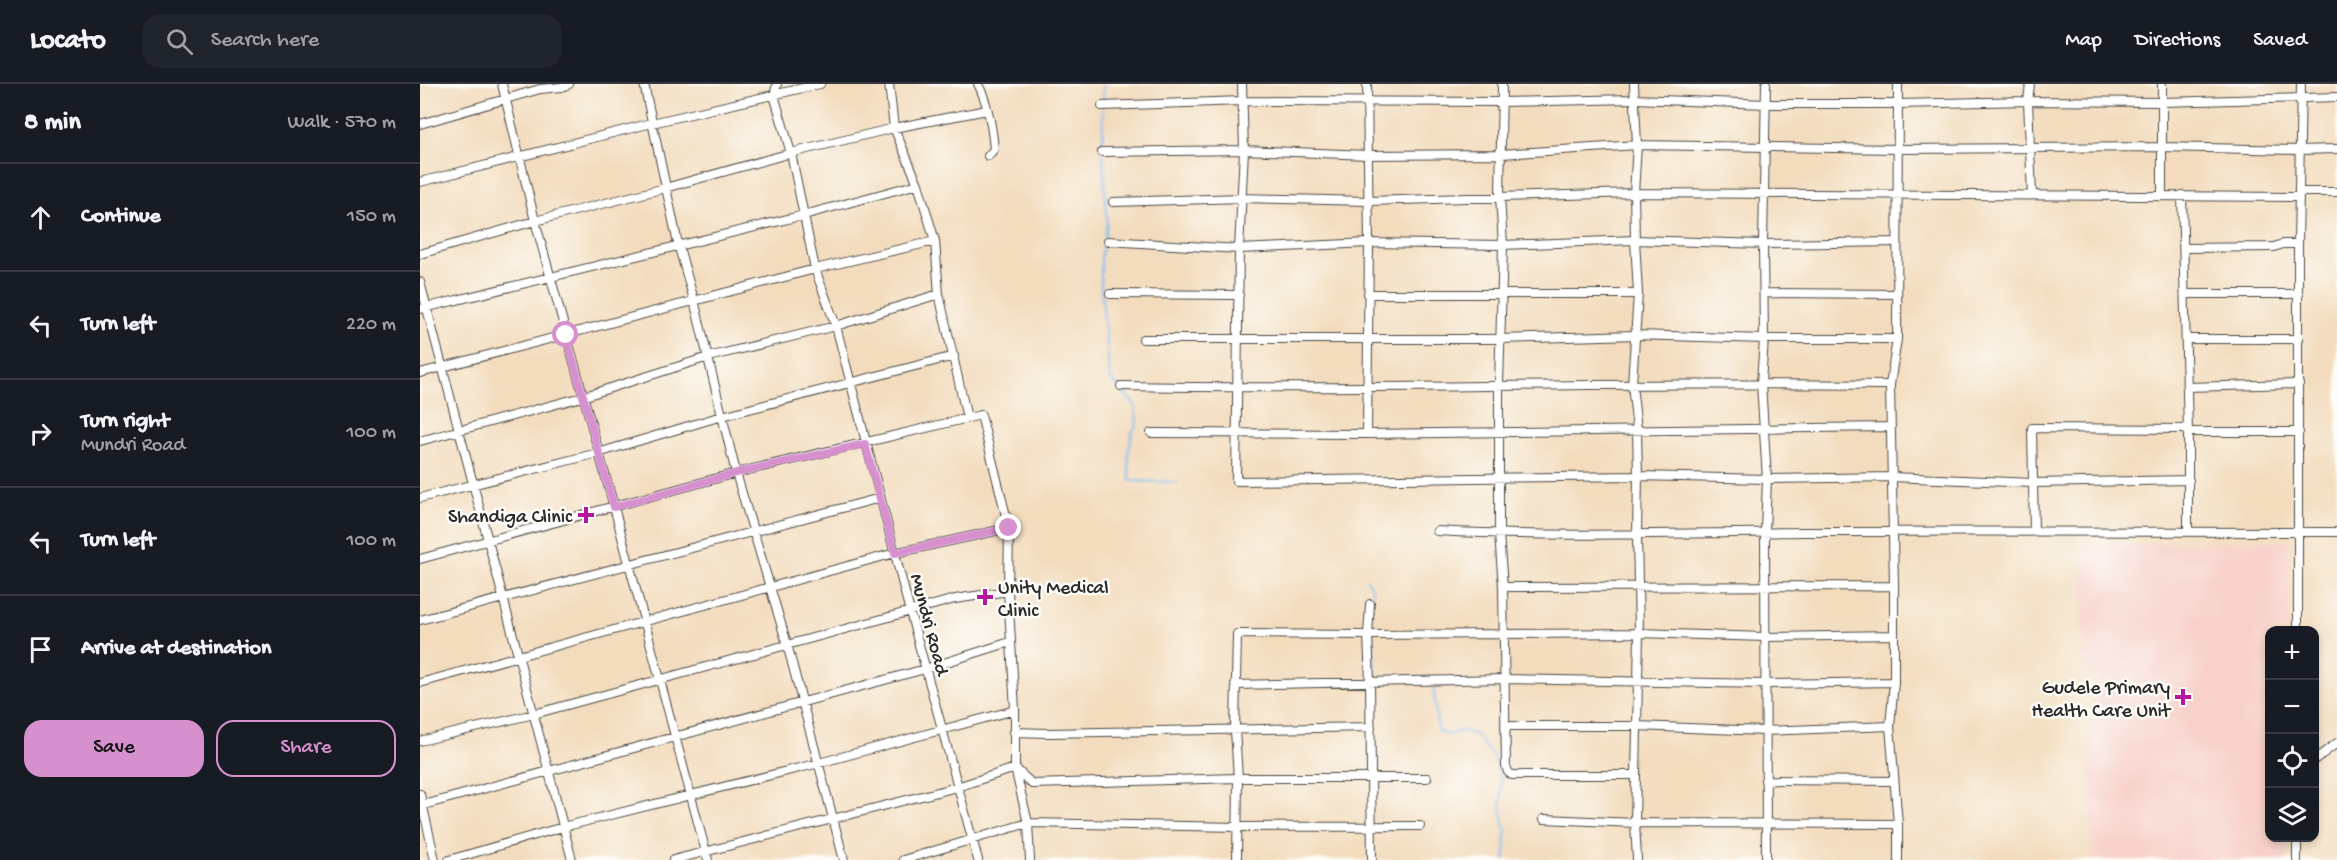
<!DOCTYPE html>
<meta charset="utf-8">
<style>
body{margin:0;font-family:"Gochi Hand",sans-serif;background:#20242c;color:#f1f3f6}
.controls{position:absolute;right:18px;bottom:18px;display:grid;overflow:hidden;border-radius:12px;box-shadow:0 3px 9px #0003}
.controls button{width:54px;height:54px;display:grid;place-items:center;padding:0;border:0;border-bottom:2px solid #363941;background:#171b24;color:#f1f3f6;font:30px sans-serif}
.stop{position:absolute;width:18px;height:18px;margin:-14px;border:4px solid #d690ce;border-radius:50%;background:#fff}
.stop.end{background:#d690ce;border-color:#fff;box-shadow:0 2px 6px #0008}
.list{margin:0;padding:0;list-style:none}
h2{display:flex;justify-content:space-between;align-items:center;height:78px;margin:0;padding:0 24px;font-size:26px}
h2 small{font-size:20px;font-weight:400;color:#9ea1a6}
.list li{display:grid;grid-template-columns:39px 1fr auto;gap:18px;align-items:center;box-sizing:border-box;height:108px;padding:0 24px;border-top:2px solid #363941}
.list b{display:block;font-size:22px;white-space:nowrap}
.list p{margin:0;font-size:20px;white-space:nowrap;color:#9ea1a6}
.list em{font-size:20px;font-style:normal;color:#9ea1a6}
.actions{display:flex;gap:12px;padding:18px 24px}
.actions a{flex:1;padding:14px 0;border:2px solid #d690ce;border-radius:18px;text-align:center;font-size:21px;color:#d690ce}
.actions .main{background:#d690ce;color:#111}
.icon{flex:none;width:33px;height:33px;fill:none;stroke:currentColor;stroke-width:2;stroke-linecap:round;stroke-linejoin:round}
.map{position:relative;flex:none;width:1917px;height:776px;overflow:hidden}
header{display:flex;align-items:center;gap:36px;box-sizing:border-box;height:84px;padding:0 30px;background:#171b24;border-bottom:2px solid #363941}
header strong{font-size:28px}
nav{display:flex;gap:33px;margin-inline-start:auto;font-size:21px}
.search{width:420px;height:54px;background:#20242c;display:flex;align-items:center;gap:15px;box-sizing:border-box;padding:0 21px;border-radius:18px;color:#9ea1a6;font-size:22px}
main{display:flex}
aside{flex:1;background:#171b24}
.map>svg:first-child{display:block}
</style>
<header>
<strong>Locato</strong>
<div class="search"><svg class="icon" aria-label="search" viewBox="0 0 24 24"><circle cx="10" cy="10" r="6"/><path d="M15 15l6 6"/></svg>Search here</div>
<nav><a>Map</a><a>Directions</a><a>Saved</a></nav>
</header>
<main>
<aside>
<h2>8 min<small>Walk · 570 m</small></h2>
<ul class="list">
<li><svg class="icon" aria-label="ahead" viewBox="0 0 24 24"><path d="M12 20V5M6 11l6-6 6 6"/></svg><div><b>Continue</b></div><em>150 m</em></li>
<li><svg class="icon" aria-label="left" viewBox="0 0 24 24"><path d="M17 20v-9H6M10 6l-5 5 5 5"/></svg><div><b>Turn left</b></div><em>220 m</em></li>
<li><svg class="icon" aria-label="right" viewBox="0 0 24 24"><path d="M7 20v-9h11M14 6l5 5-5 5"/></svg><div><b>Turn right</b><p>Mundri Road</p></div><em>100 m</em></li>
<li><svg class="icon" aria-label="left" viewBox="0 0 24 24"><path d="M17 20v-9H6M10 6l-5 5 5 5"/></svg><div><b>Turn left</b></div><em>100 m</em></li>
<li><svg class="icon" aria-label="arrive" viewBox="0 0 24 24"><path d="M6 21V4h12l-3 4 3 4H6"/></svg><div><b>Arrive at destination</b></div></li>
</ul>
<div class="actions"><a class="main">Save</a><a>Share</a></div>
</aside>
<div class="map">
<svg width="1917" height="776" viewBox="0 0 1917 776">
<rect width="100%" height="100%" fill="#fdfcf7"/>
<filter id="ink" filterUnits="userSpaceOnUse"><feTurbulence type="fractalNoise" baseFrequency=".0167" numOctaves="2"/><feDisplacementMap in="SourceGraphic" scale="12" xChannelSelector="R" yChannelSelector="G"/><feConvolveMatrix kernelMatrix="1 2 1 2 8 2 1 2 1" color-interpolation-filters="sRGB"/></filter>
<filter id="wash" filterUnits="userSpaceOnUse"><feTurbulence type="fractalNoise" baseFrequency=".008" numOctaves="4" result="noise"/><feDisplacementMap in="SourceGraphic" scale="24" xChannelSelector="R" yChannelSelector="G"/><feGaussianBlur stdDeviation="1.35" result="paint"/><feColorMatrix in="noise" values="0 0 0 0 0 0 0 0 0 0 0 0 0 0 0 0 0 1.4 0 .05"/><feComposite in="paint" operator="in"/></filter>
<g filter="url(#wash)">
<rect width="100%" height="100%" fill="#f3dcbd"/>
<path fill="#f7d0c9" d="M1869,456V546H1850V754H1867V776H1672L1667,636L1679,635L1676,591H1664L1662,462Z"/>
<g fill="none" stroke-linecap="round" stroke-linejoin="round">
<path stroke="#7ebaf0" stroke-width="2" d="M683,65V0
M683,71L687,139L681,174V205L690,294L715,321L717,339L712,349L708,372L710,397L757,398
M947,496L952,504V519
M952,543L956,597
M1013,600L1018,647L1027,651L1043,647L1055,650L1074,674L1081,694V723L1086,749L1085,776"/>
</g>
</g>
<g filter="url(#ink)">
<g fill="none" stroke-linecap="round" stroke-linejoin="round">
<defs>
<path id="street" d="M82,0L115,137L194,423L288,776
M224,0L258,160L274,216L316,389L367,560L424,776
M357,0L354,11L371,69L395,185L416,242L490,528L558,776
M469,0L474,44L498,100L515,157L519,210L547,334
M558,0C568,19 572,43 574,65L568,72
M822,0L824,66L819,165L816,397L1218,392L1347,395L1472,393L1613,399L1769,396
M947,0L949,159L947,350
M1082,0L1080,112L1083,161L1079,301V450L1083,503L1086,682L1088,688L1092,691H1216
M1214,0L1217,61L1214,109L1215,156L1218,210L1212,300L1217,346L1218,392L1217,451L1219,549L1215,739L1217,776
M1610,0L1608,17L1612,111
M682,22L822,17L1082,18L1214,15L1347,20H1478L1608,17L1743,18L1917,13
M0,40L120,5L142,3L149,0
M682,68L824,66L948,71L1081,70L1217,61L1478,65L1742,63L1879,66L1917,65
M0,98L232,39L400,0
M1879,108H1917
M1742,111V0
M1762,111L1768,348H1879
M693,118L822,114L948,117L1214,109L1879,113
M688,157L819,165L949,159L1083,161L1215,156L1343,160L1477,158
M1764,164L1854,163L1863,160H1878
M0,170L115,137L245,104L371,69L474,44L567,26
M0,198L152,776
M1344,209L1477,210
M690,210L819,211
M948,210H1218
M1765,210H1879
M0,225L384,131L498,100
M723,255H1081L1216,251L1344,255H1477
M1766,255H1879
M0,289L395,185L515,157
M701,302C957,307 1214,297 1470,301
M1767,303L1879,300
M1768,348V447
M731,349L947,350L1471,343
M0,357L162,313L288,273L416,242L519,210
M0,414L178,369L302,332L534,272
M1017,447C1139,454 1261,449 1383,448C1561,447 1739,448 1917,448
M1614,448L1612,344L1768,345
M0,475L316,389L561,331L589,444L588,507L595,626V684L608,739L610,776
M1083,503L1474,502
M950,520L948,551L950,599L952,776
M0,536L460,414
M1878,546V160L1881,0
M0,599L475,469L589,444
M815,601L1083,595L1346,600L1474,598
M1085,642H1216L1345,647L1470,642
M594,648L627,649L951,643
M0,657L114,630L535,515L588,507
M1894,676L1917,659
M1345,696L1473,697
M0,710L15,776
M0,722L505,585L590,558
M1124,735L1215,739L1478,740
M29,776L143,743L399,679L595,626
M253,776L537,703L595,684L612,700L818,694H1007
M483,776L608,739L819,743L1000,742
M817,776L818,694L815,646L817,550L952,551L1219,549L1345,553L1473,551
M1346,776L1345,448L1347,395L1341,299L1344,255L1343,160L1346,0
M1478,776V740L1470,642L1474,598V502L1470,301L1477,255L1478,0
M1877,776V754"/>
</defs>
<use href="#street" stroke="#494641" stroke-width="10"/>
<use href="#street" stroke="#fff" stroke-width="8"/>
</g>
</g>
<g fill="none" stroke-linecap="round" stroke-linejoin="round" filter="url(#ink)">
<path stroke="#d690ce" stroke-width="8" d="M146,251L194,423L316,389L445,360L475,469L589,444"/>
</g>
<g fill="#b5179e" stroke="#fdfcf7" stroke-width="2">
<path d="M163 422h6v6h6v6h-6v6h-6v-6h-6v-6h6z"/>
<path d="M562 504h6v6h6v6h-6v6h-6v-6h-6v-6h6z"/>
<path d="M1760 604h6v6h6v6h-6v6h-6v-6h-6v-6h6z"/>
</g>
<g text-anchor="middle" stroke-width="5" stroke-linejoin="round" paint-order="stroke">
<g font-size="20" fill="#2b2b2b" stroke="#fdfcf7" text-anchor="end">
<text x="152" y="438">Shandiga Clinic</text>
<text x="578" y="509" text-anchor="start">Unity Medical<tspan x="578" dy="23">Clinic</tspan></text>
<text x="1750" y="609">Gudele Primary<tspan x="1750" dy="23">Health Care Unit</tspan></text>
</g>
<g font-size="20" fill="#2b2b2b" stroke="#fdfcf7">
<text transform="translate(511 540) rotate(75)" y="7">Mundri Road</text>
</g>
</g>
</svg>
<div class="controls">
<button>+</button>
<button>−</button>
<button><svg class="icon" aria-label="locate" viewBox="0 0 24 24"><circle cx="12" cy="12" r="6"/><path d="M12 2v4M12 18v4M2 12h4M18 12h4"/></svg></button>
<button><svg class="icon" aria-label="layers" viewBox="0 0 24 24"><path d="M12 4l9 5-9 5-9-5zM3 14l9 5 9-5"/></svg></button>
</div>
<div class="stop" style="left:146px;top:251px"></div>
<div class="stop end" style="left:589px;top:444px"></div>
</div>
</main>
